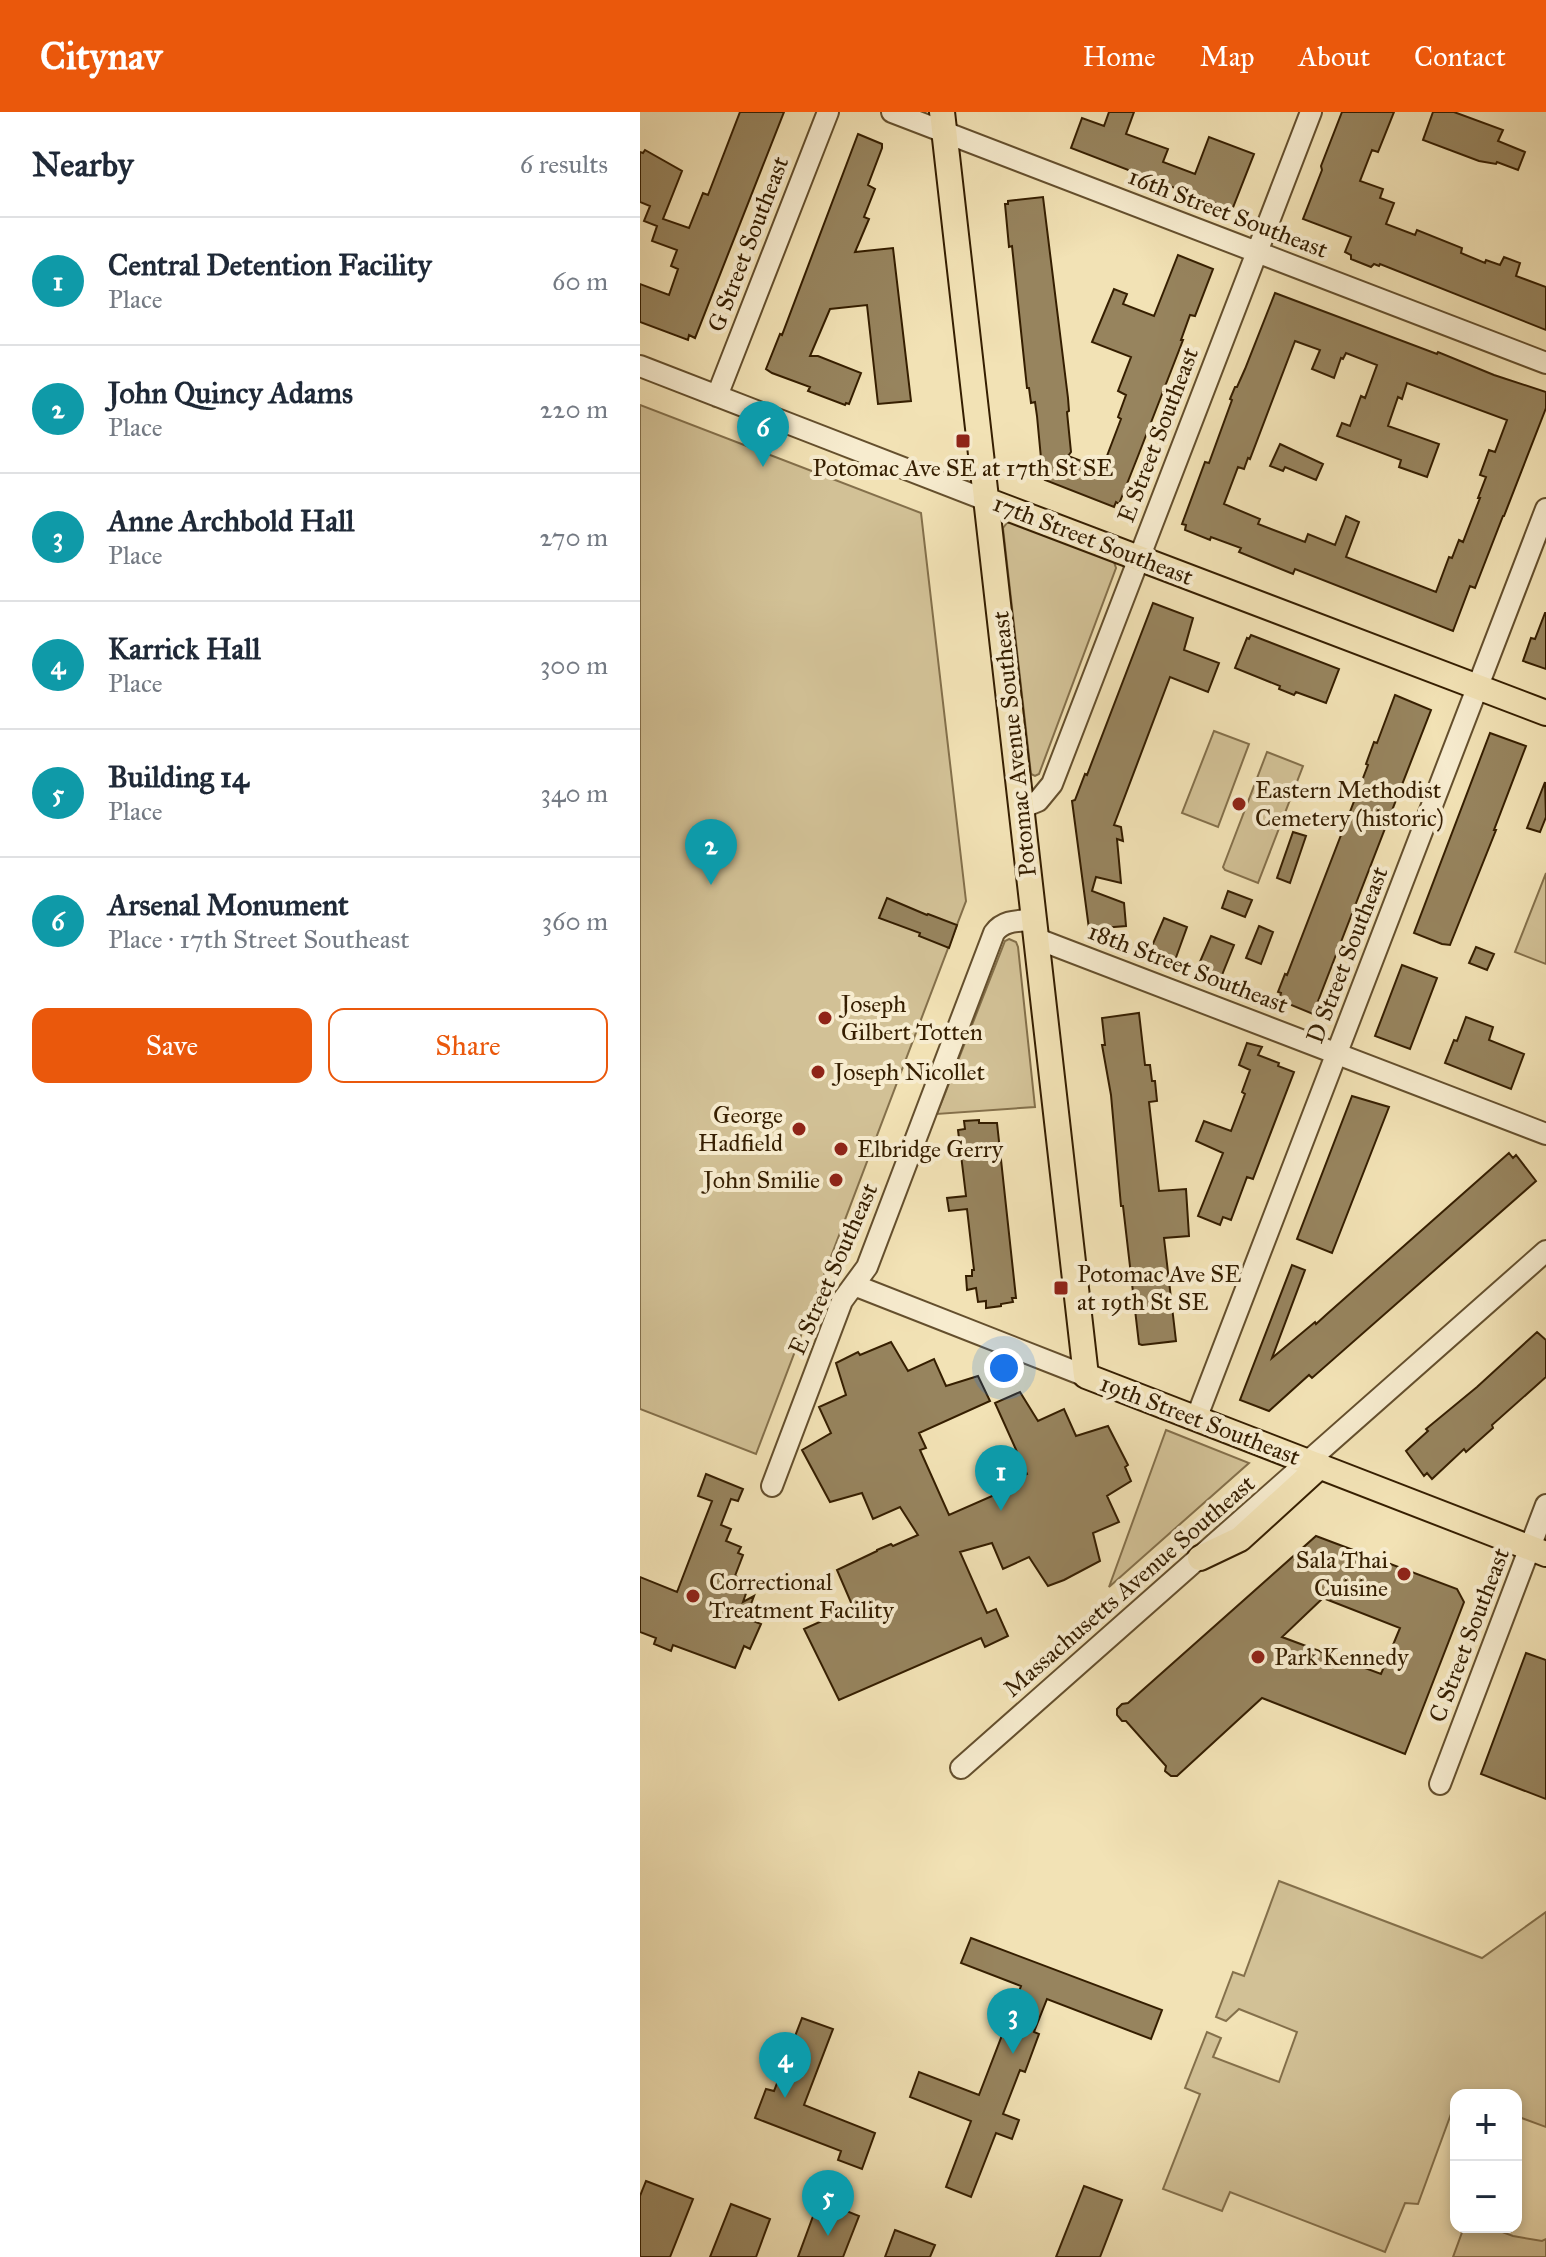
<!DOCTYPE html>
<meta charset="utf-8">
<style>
body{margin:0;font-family:"IM FELL Great Primer",serif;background:#f2f2f3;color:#1f2937}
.controls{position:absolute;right:24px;bottom:24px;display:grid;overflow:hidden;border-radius:16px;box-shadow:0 4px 12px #0003}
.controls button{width:72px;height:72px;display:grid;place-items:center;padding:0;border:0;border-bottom:2px solid #e0e1e3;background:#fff;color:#1f2937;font:40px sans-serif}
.you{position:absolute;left:364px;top:1256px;width:28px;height:28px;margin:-20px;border:6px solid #fff;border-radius:50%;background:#1a73e8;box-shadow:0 0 0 12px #1a73e833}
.badge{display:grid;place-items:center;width:52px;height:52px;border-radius:50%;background:#ea580c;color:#fff;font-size:26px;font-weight:700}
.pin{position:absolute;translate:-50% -66px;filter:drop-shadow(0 2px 4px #0008)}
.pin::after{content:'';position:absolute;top:42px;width:28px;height:24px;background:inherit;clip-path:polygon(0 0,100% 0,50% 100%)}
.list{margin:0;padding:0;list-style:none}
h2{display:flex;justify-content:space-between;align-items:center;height:104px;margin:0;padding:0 32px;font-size:34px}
h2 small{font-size:26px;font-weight:400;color:#747a83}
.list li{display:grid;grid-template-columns:52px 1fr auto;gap:24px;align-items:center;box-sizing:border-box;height:128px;padding:0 32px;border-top:2px solid #e0e1e3}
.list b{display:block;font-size:30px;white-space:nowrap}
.list p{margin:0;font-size:26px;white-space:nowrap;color:#747a83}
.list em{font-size:26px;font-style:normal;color:#747a83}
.actions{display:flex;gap:16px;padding:24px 32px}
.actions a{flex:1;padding:18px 0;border:2px solid #ea580c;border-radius:16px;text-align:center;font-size:28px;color:#ea580c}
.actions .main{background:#ea580c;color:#fff}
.map{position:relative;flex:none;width:906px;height:2145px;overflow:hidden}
header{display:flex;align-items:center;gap:48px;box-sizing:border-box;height:112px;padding:0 40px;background:#ea580c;color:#fff}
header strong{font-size:38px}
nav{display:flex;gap:44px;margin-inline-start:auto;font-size:28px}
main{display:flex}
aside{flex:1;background:#fff}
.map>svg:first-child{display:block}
</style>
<header>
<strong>Citynav</strong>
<nav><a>Home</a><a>Map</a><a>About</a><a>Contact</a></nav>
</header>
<main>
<aside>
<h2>Nearby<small>6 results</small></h2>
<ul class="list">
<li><span class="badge" style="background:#0f9aa8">1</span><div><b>Central Detention Facility</b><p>Place</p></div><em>60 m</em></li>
<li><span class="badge" style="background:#0f9aa8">2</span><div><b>John Quincy Adams</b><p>Place</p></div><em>220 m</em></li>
<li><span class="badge" style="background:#0f9aa8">3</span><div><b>Anne Archbold Hall</b><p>Place</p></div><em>270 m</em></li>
<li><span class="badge" style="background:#0f9aa8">4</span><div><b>Karrick Hall</b><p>Place</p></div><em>300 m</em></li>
<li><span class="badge" style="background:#0f9aa8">5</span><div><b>Building 14</b><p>Place</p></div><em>340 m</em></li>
<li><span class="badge" style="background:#0f9aa8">6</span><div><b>Arsenal Monument</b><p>Place · 17th Street Southeast</p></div><em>360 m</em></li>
</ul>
<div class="actions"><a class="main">Save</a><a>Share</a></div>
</aside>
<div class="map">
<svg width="906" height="2145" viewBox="0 0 906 2145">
<rect width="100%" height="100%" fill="#f2e2b5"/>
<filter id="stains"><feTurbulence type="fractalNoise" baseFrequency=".0025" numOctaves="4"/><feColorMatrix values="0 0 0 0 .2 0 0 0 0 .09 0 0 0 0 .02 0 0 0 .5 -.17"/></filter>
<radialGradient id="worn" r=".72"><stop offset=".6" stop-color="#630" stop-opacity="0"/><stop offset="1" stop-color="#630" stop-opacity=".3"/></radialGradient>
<path fill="#d2c196" stroke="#84704b" stroke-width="2" d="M0,293L281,401L326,789L116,1342L0,1297Z
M373,410L469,447L474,450L476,456L399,662L395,664L391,662L363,416L367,411Z
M574,619L609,632L578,715L542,701Z
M627,640L663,654L618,771L585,758L583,755Z
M906,761V852L875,840Z
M369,827L376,830L378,835L395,995L297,1002L365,829Z
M526,1318L609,1351L469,1475Z
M639,1769L842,1846L906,1800V2015L876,2004V1983H816V2000L811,2002L778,2092L765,2091L745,2140L590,2080L582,2099L523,2077L560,1982L545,1976L567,1920L581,1926L573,1945L639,1970L657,1920L599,1897L586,1909L576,1905L593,1860L604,1864Z
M824,2115H849L873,2124L902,2129L906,2127V2145H813Z"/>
<path fill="#97845e" stroke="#351e00" stroke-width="2" fill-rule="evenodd" d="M100,0H144L55,226L49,223L48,228L0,210V172L29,183L38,157L31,154L37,138L12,129L17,114L4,109L10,94L0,90V40L3,41L5,38L42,59L23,107L49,116L63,81L68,83Z
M469,0H494L486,22L528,37L523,50L555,62L569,25L614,42L592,98L431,36L442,6L464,14Z
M702,0H754L738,40L732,38L720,69L743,77L740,86L754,91L746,112L775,123L777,118L822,136L821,141L845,151L846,148L860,153L864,145L880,151L876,164L906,175V218L740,152L739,154L734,152L731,155L711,147V143L705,140L711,125L663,107L682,58L681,54Z
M793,0H814L863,18L858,29L885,40L878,58L857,50L856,52L839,49L783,28Z
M218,22L242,32V36L228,73L235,77L224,105L229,107L215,140L253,136L271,289L238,292L227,193L190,197L170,244H178L221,261L209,292L206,291L205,293L168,279L170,275L132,261L126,257L140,222L142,223Z
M403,85L428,286L429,299L427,300L431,340L428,344L462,357L481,307L478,305L486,283L478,279L491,245L452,230L474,177L487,182L483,192L514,204L538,143L573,157L555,204L550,203L541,228H543L498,344L479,392L476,390L474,395L405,368L410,356L402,357L397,304L395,290L391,291L389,276H387L372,134L369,135L365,92H368V89Z
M635,181L797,242L798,240L854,263L906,280V296L864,404H863L835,476L830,474L813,519L655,457L653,462L599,440L601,436L571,425L570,428L545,418L546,413L542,412L565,350L569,351L592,288L590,287L595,275H597L605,257ZM655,229L680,238L672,257L694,266L701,246L703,247L706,241L737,253L725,286L721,284L710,314L702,311L697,324L761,348L759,355L787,365L799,332L748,314L758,285L762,287L767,271L867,308L855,340L849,338L840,363L846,365L838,386H840L823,430L819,428L812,446L809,445L796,480L706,445L719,410L706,404L695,433L668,422L665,430L618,412L620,407L584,392L598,355L604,357L608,346L610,347Z
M640,332L683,352L676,368L645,355L643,359L630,354Z
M513,491L553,506L544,538L579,551L568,580L530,565L474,713L481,715L483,729L477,727L481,771L456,765L452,779L484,791L486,814L449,817L432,689L435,688L445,662L447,663Z
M905,501H906V557L883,549L891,526L895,527Z
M611,523L699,557L686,591L656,580L654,583L639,577L640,574L595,556L607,526L609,527Z
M755,583L791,598L673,902L639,888L641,881L638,880L645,862L647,863L728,653L726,652L734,630L737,631Z
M850,621L886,634L854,718H856L810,833L802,832L774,821Z
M905,670L906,705L900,720L887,716Z
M653,720L666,724L650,771L637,766Z
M588,779L612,788L605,805L582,796Z
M247,786L287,803L288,802L317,813L309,836L279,824L280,821L239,806Z
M524,806L547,815L534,851L509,841Z
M619,814L633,820L621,852L606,846Z
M571,824L594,833L580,868L556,859Z
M836,835L854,842L847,858L829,851Z
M762,853L797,866L770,937L735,924Z
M499,901L505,953H510L512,969H515L517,989L509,990L519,1079L546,1077L549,1124L524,1126L536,1229L502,1233L499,1232L483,1094H481L471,983L462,933H465L462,906Z
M826,905L853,915L849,928L884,942L871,977L805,951L814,928L817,929Z
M607,931L622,935L618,943L639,951L638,954L654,960L613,1067L607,1065L591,1108L583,1105L580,1113L558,1104L583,1041L556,1029L564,1009L591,1019L605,982L602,980L610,958L599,953Z
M712,984L749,995L692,1141L657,1127Z
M339,1008V1011H357L376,1186H372L373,1190L361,1192V1194L346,1196V1189L338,1190L336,1176L327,1178L326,1164H332V1158H334L327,1097L309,1099L307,1086L326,1084L318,1018L325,1017L324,1009Z
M869,1041L873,1046L876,1043L896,1069L672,1266L669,1263L629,1299L600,1288L652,1153L665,1158L632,1246L675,1210L676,1212L687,1202Z
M897,1220L906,1228V1265L852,1313L853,1316L826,1340L824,1337L792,1367L787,1361L784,1364L766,1339L788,1319L786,1317L837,1275Z
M251,1230L268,1259L294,1247L306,1274L338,1264L350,1289L279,1321L286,1336L280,1338L309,1403L375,1374L372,1369L387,1362L355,1291L380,1280L398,1309L424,1297L436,1324L468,1314L488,1353L485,1355L491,1369L467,1384L479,1410L453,1421L460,1449L424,1468L408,1474L389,1445L363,1457L352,1431L320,1440L347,1501L356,1497L368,1524L345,1535L341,1526L199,1588L164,1517L213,1495L197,1458L237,1439V1438L251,1432L253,1434L278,1423L260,1395L233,1407L222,1381L190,1390L162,1338L191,1321L179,1295L206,1283L196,1251L218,1240L220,1243Z
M66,1362L103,1377L98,1389L91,1387L81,1413L91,1417L86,1429L101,1435L98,1441L103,1443L95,1464L110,1470L103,1490L114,1484L108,1500L115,1502L113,1509L121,1512L110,1537L104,1534L95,1556L33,1533L31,1539L14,1532L16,1526L0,1520V1465L37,1480L72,1389L58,1384Z
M676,1424L817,1477L824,1490L765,1642L622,1586L537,1664H531L525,1659L526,1654L486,1609H482L477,1603V1597L482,1592L488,1591ZM683,1486L760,1516L741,1562L642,1525Z
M886,1541L906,1548V1687L841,1662Z
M331,1826L522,1898L511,1927L407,1887L394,1920L399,1922L385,1960L380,1958L363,2002L379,2008L372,2027L356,2021L331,2085L306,2075L331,2009L270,1985L279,1960L339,1983L381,1874L321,1851Z
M162,1906L193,1917L164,1993L235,2021L222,2057L198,2048L201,2039L115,2006L126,1977L134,1979Z
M6,2069L53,2087L30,2145H0V2084Z
M444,2074L482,2088L460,2145H416Z
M179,2088L219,2104L203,2145H158Z
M91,2092L130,2107L116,2145H70Z
M255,2118L295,2133L290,2145H245Z"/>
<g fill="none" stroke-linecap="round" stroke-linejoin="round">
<defs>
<path id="minor" d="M252,0L906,251
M0,254L346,388
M77,284L188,0
M381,696L398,689L412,672L671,0
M395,826L906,1022
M214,1173L446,1264
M556,1307L906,397
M132,1374L202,1189L227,1155L354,821C363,808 378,809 393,808
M321,1656L906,1139
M800,1672L906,1393"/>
<path id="major" d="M302,0L446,1264L906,1442
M346,388L906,601
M560,1446L600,1427L680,1354"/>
</defs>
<use href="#minor" stroke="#644f2d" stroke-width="24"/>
<use href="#major" stroke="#351e00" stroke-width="28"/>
<use href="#minor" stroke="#f7eccf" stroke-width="20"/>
<use href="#major" stroke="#f2e2b5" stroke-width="24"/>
</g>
<g fill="#8f2418" stroke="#f7eccf" stroke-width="3">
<rect x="315" y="321" width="16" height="16" rx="4"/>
<circle cx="599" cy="692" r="8"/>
<circle cx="185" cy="906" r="8"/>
<circle cx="178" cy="960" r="8"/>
<circle cx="159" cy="1017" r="8"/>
<circle cx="201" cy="1037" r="8"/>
<circle cx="196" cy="1068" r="8"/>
<rect x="413" y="1168" width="16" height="16" rx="4"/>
<circle cx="764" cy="1462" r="8"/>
<circle cx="53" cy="1484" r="8"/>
<circle cx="618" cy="1545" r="8"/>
</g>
<g text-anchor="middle" stroke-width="8" stroke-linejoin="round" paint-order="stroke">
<g font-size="24" fill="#351e00" stroke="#f7eccf">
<text transform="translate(588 101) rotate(21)" y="8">16th Street Southeast</text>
<text transform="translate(108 132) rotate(-69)" y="8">G Street Southeast</text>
<text transform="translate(518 323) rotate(-69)" y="8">E Street Southeast</text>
<text transform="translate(453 428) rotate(21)" y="8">17th Street Southeast</text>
<text transform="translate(374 632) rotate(-96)" y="8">Potomac Avenue Southeast</text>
<text transform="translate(707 843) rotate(-69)" y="8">D Street Southeast</text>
<text transform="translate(548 856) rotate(21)" y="8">18th Street Southeast</text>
<text transform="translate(193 1157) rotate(-66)" y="8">E Street Southeast</text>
<text transform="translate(560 1308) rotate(21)" y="8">19th Street Southeast</text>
<text transform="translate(489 1474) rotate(-41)" y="8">Massachusetts Avenue Southeast</text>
<text transform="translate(829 1523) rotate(-69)" y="8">C Street Southeast</text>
</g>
<g font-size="24" fill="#351e00" stroke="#f7eccf" text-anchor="start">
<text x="323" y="364" text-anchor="middle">Potomac Ave SE at 17th St SE</text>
<text x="615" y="686">Eastern Methodist<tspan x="615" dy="28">Cemetery (historic)</tspan></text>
<text x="201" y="900">Joseph<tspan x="201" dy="28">Gilbert Totten</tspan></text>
<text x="194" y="968">Joseph Nicollet</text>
<text x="143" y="1011" text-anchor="end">George<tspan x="143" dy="28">Hadfield</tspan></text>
<text x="217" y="1045">Elbridge Gerry</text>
<text x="180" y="1076" text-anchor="end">John Smilie</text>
<text x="437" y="1170">Potomac Ave SE<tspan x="437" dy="28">at 19th St SE</tspan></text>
<text x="748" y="1456" text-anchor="end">Sala Thai<tspan x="748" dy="28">Cuisine</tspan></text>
<text x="69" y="1478">Correctional<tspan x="69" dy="28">Treatment Facility</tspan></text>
<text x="634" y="1553">Park Kennedy</text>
</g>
</g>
<rect width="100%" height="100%" filter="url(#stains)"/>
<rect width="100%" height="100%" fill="url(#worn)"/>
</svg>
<div class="controls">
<button>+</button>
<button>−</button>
</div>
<div class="you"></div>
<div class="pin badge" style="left:361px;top:1399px;background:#0f9aa8">1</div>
<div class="pin badge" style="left:71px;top:773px;background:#0f9aa8">2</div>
<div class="pin badge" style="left:373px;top:1942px;background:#0f9aa8">3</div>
<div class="pin badge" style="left:145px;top:1986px;background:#0f9aa8">4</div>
<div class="pin badge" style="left:188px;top:2124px;background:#0f9aa8">5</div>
<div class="pin badge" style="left:123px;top:355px;background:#0f9aa8">6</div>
</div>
</main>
